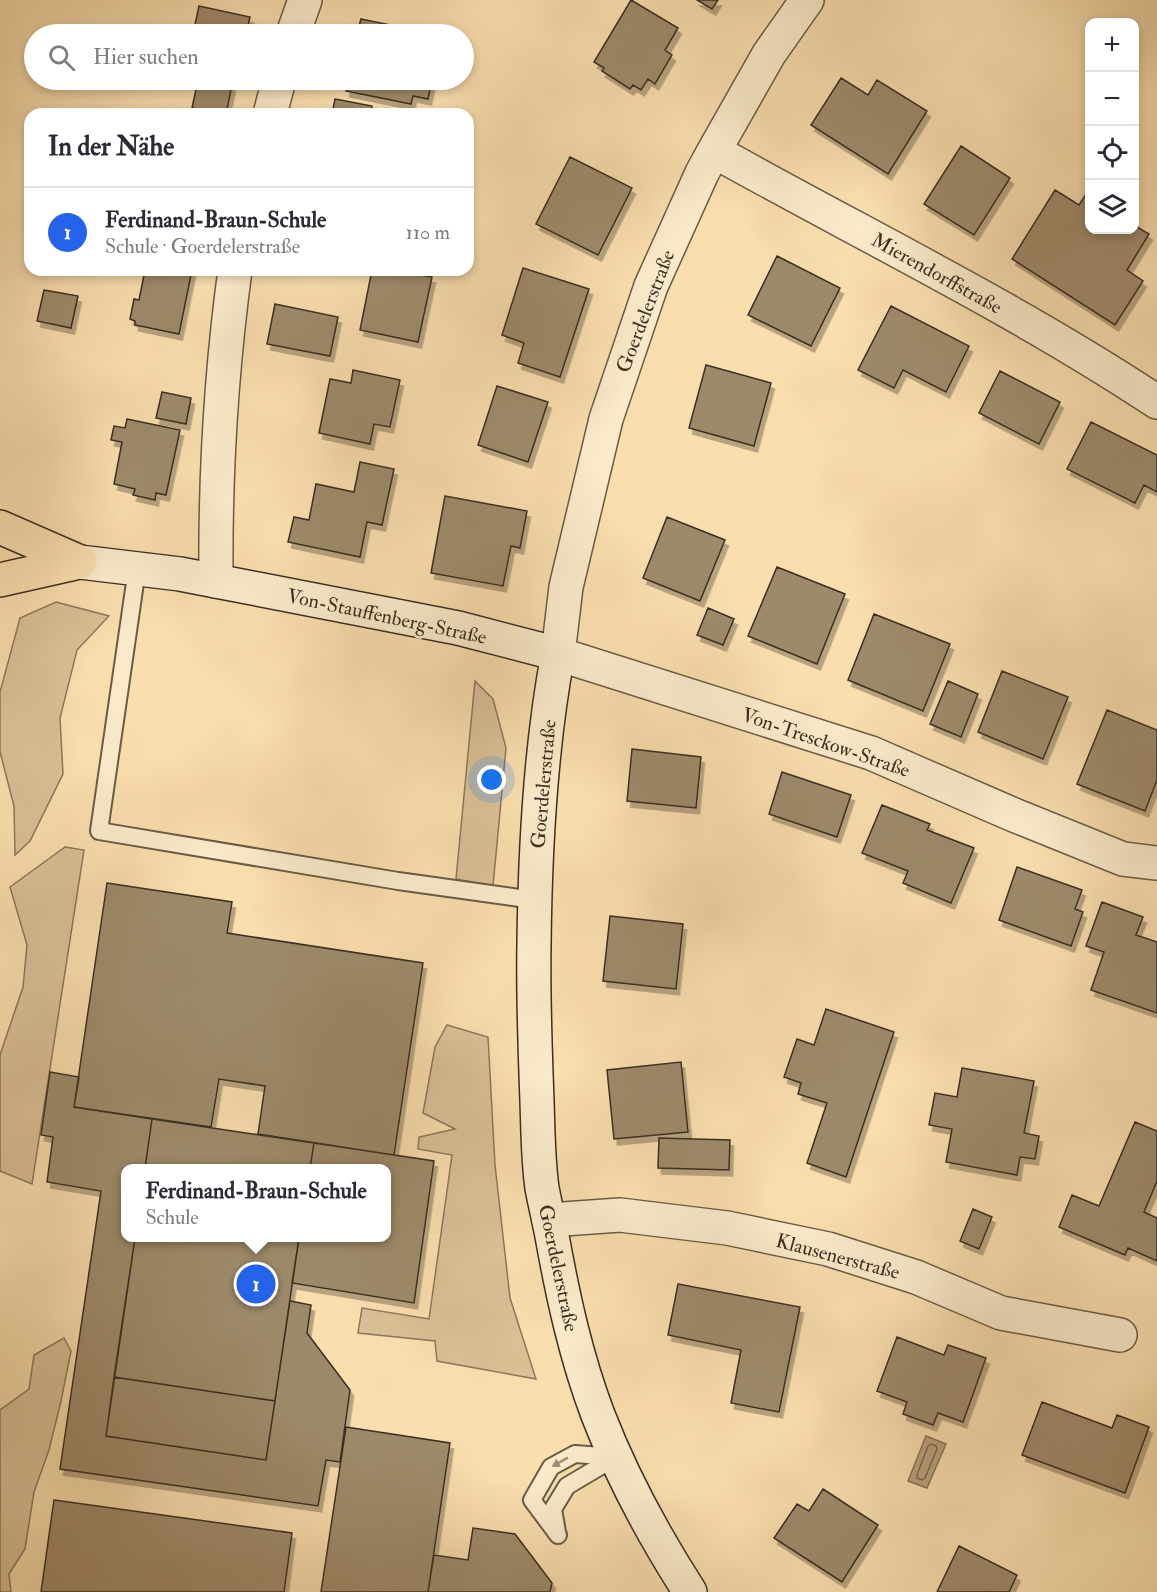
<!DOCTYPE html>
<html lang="de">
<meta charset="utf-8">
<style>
body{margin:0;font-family:"IM FELL Double Pica",serif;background:#f2f2f3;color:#2b2b33}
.controls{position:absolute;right:18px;top:18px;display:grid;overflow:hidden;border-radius:12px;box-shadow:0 3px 9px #0003}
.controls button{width:54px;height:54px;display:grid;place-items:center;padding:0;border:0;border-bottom:2px solid #e1e1e2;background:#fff;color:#2b2b33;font:30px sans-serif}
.you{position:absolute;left:492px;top:780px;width:21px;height:21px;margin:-15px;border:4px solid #fff;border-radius:50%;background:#1a73e8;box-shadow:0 0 0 9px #1a73e833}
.badge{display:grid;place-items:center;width:39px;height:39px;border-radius:50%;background:#2563eb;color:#fff;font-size:20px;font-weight:700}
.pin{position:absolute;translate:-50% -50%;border:3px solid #fff;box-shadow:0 2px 6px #0006}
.popup{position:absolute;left:121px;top:1164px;width:270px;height:78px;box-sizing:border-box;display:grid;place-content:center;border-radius:12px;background:#fff;filter:drop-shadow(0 2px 4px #0005);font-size:20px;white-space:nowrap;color:#7c7c81}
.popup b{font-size:22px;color:#2b2b33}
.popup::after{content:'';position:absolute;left:50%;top:100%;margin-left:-12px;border:12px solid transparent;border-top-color:#fff}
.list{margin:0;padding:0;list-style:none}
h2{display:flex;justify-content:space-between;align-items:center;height:78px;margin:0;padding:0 24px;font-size:26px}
h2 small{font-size:20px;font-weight:400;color:#7c7c81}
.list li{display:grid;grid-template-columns:39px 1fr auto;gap:18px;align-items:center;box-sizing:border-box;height:90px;padding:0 24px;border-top:2px solid #e1e1e2}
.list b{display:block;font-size:22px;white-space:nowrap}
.list p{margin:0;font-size:20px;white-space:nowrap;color:#7c7c81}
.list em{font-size:20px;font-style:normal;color:#7c7c81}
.icon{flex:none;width:33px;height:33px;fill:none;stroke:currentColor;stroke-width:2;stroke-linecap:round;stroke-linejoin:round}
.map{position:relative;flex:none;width:1157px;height:1592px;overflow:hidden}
.search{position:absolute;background:#fff;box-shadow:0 3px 9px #0003;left:24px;top:24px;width:450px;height:66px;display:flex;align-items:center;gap:15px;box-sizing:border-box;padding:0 21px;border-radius:33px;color:#7c7c81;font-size:22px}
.panel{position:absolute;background:#fff;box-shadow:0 3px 9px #0003;left:24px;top:108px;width:450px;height:168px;border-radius:18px}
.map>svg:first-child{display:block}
</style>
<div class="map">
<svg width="1157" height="1592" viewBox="0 0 1157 1592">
<defs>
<filter id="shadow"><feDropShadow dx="3.5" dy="6" stdDeviation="0" flood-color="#0004"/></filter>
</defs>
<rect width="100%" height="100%" fill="#f9deae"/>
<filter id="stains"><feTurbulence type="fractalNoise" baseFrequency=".00333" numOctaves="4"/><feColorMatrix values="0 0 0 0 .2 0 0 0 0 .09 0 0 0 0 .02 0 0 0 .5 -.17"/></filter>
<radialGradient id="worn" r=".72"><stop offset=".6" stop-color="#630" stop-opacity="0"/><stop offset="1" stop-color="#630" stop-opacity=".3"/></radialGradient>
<path fill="#d9c096" stroke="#8a785c" stroke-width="1.5" d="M56,602L109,616L77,650L60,718L63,774L30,841L15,855L14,806L0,752V692L20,618Z
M475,681L493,699L506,748L493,886L456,879Z
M65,847L84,850L32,1184L0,1171V1055L23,987L27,945L10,887Z
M447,1025L488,1037L495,1165L510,1298L536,1379L437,1361L435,1341L358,1333L362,1308L429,1319L452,1155L418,1149L419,1137L455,1129L423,1113L435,1047Z
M64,1338L71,1351L61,1401L49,1450L34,1492L25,1549L9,1574L11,1592H0V1410L29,1389L34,1355Z"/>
<path fill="#b8a27e" stroke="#867459" stroke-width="1.5" d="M926,1436L946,1444L927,1488L908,1481Z"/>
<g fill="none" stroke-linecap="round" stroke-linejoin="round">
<path stroke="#7a6850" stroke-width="1.5" d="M931,1444L936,1446L937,1449L925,1478L922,1480L917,1478V1475L928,1446Z"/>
</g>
<path fill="#9e8a6a" stroke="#3b2f21" stroke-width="1.5" filter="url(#shadow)" d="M631,0L678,28L665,50L672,55L655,84L648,79L641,90L633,85L630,89L602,71L604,68L594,62Z
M697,0H718L712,9Z
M199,6L250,17L246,34H193Z
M361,19L425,32V34H357Z
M841,78L868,95L877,80L927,111L888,174L811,125Z
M198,80L232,85L226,114L192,108Z
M348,80H432L428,99L413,96L411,104L346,91Z
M335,99L372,106L371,114H332Z
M961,146L1010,178L974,235L924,204Z
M570,157L632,188L598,255L536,224Z
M1055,190L1079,205L1086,194L1090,196V230H1134V225L1149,234L1127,270L1143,281L1115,325L1012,259Z
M777,256L840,288L811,346L748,315Z
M523,268L589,289L560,377L518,363L524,343L502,335Z
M145,270H192L179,334L135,325V321L130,319L134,299L139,300Z
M372,270H395L432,277L418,342L360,330Z
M44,290L78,296L71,328L37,321Z
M275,304L338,317L330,356L267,344Z
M891,306L969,346L946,392L903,370L894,388L858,370Z
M706,365L771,383L754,446L689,428Z
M353,370L400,380L390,427L374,424L370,444L319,433L330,379L351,383Z
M1000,371L1060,402L1039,444L979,413Z
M497,386L548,402L528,462L478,445Z
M162,392L191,398L186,424L156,418Z
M127,419L180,430L166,495L156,493L155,500L133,495L135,489L114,484L122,442L111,440L114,426L125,428Z
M1091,422L1157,455V492L1144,485L1135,503L1067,469Z
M360,462L394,469L382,525L367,522L360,557L288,542L294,517L309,520L316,484L354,492Z
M445,496L527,511L520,548L511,546L503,586L431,573Z
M667,517L725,540L700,601L643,578Z
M777,567L845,594L817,664L748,636Z
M708,608L734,619L723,645L697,635Z
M874,614L950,644L923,711L848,680Z
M1002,671L1068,697L1043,759L978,732Z
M948,681L978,694L961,737L930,724Z
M1107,710L1157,730V780L1145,811L1077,784Z
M632,749L701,757L696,808L627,801Z
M782,772L851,795L837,837L769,814Z
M882,805L930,824L927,830L974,848L951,903L903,883L908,871L862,853Z
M1017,867L1082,890L1075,909L1083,912L1071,946L999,920Z
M107,883L232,902L227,933L423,963L394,1155L258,1134L265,1086L219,1079L211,1127L74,1107Z
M1102,902L1143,917L1136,935L1157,942V1013L1091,990L1104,952L1086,946Z
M610,916L683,924L676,989L603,981Z
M826,1009L894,1032L846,1177L807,1163L827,1103L798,1094L801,1083L784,1077L797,1039L814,1045Z
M681,1062L688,1132L614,1139L607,1070Z
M962,1068L1034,1081L1024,1133L1039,1136L1035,1159L1020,1157L1017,1175L946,1162L952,1129L929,1125L935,1093L957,1097Z
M50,1072L79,1077L74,1107L152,1119L145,1168H125V1238H135L106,1436L266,1460L290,1301L311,1305L307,1333L350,1390L340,1462L326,1460L318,1506L60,1469L101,1191L47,1182L53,1137L41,1135Z
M152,1119L314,1143L310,1168H145Z
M1135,1122L1157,1131V1181L1144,1212L1157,1218V1261L1128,1248L1125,1255L1059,1227L1072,1195L1099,1206Z
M659,1138L730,1140L729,1170L658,1168Z
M314,1143L434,1161L414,1303L292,1283L299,1238H386V1168H310Z
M973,1209L992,1217L979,1249L960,1241Z
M135,1238H299L275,1401L114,1377Z
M678,1284L800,1307L779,1412L731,1403L741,1350L668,1335Z
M897,1337L944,1355L948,1345L986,1358L963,1422L938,1413L933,1425L903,1414L907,1402L877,1391Z
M114,1377L275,1401L266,1460L106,1436Z
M1042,1402L1112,1428L1117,1415L1149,1427L1125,1493L1022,1455Z
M346,1427L450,1443L428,1592H321Z
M823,1489L878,1525L842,1582L774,1538L797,1504L809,1511Z
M54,1500L292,1533L284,1592H41Z
M473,1528L515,1534L552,1583L550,1592H428L434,1555L468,1560Z
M959,1546L1017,1575L1009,1592H937Z"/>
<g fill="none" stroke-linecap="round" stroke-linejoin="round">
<defs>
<path id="service" d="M137,569L99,831L398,881L534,900
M557,1532L553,1509L567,1486L616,1457
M558,1535L532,1500L551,1467L575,1454L616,1457"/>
<path id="minor" d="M807,0L769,54L714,151L702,173L651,286L606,419L566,587L558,654L871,753L1014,815L1123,859L1157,863
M293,34L305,0
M270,114L279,80
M714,151C862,234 1015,308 1157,402
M216,581C215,477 221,373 235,270
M549,1220L620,1215L727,1228L828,1249L916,1277L1001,1313L1120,1335"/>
<path id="secondary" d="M80,562L180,574L216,581L458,628L558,654C540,749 535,849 534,945C533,997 535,1049 537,1101C538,1130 538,1160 542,1188C545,1204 549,1220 552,1236C563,1297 576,1357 598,1415C622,1477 654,1536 690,1592"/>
<path id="trunk" d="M0,527L80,562
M0,580L80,562"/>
</defs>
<use href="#service" stroke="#6a5b44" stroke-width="20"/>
<use href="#minor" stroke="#6a5b44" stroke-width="36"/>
<use href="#secondary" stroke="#3b2f21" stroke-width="36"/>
<use href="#trunk" stroke="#3b2f21" stroke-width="36"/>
<use href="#service" stroke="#fbeaca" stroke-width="16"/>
<use href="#minor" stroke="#fbeaca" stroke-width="33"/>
<use href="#secondary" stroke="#fbeaca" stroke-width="33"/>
<use href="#trunk" stroke="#f9deae" stroke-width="33"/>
</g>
<defs><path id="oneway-solid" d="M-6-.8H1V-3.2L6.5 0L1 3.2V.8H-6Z" transform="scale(1.5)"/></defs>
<use fill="#9b8c76" href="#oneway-solid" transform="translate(560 1462) rotate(151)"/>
<g text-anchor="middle" stroke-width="5" stroke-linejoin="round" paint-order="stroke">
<g font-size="20" fill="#3b2f21" stroke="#fbeaca">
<text transform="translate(937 273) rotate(29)" y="7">Mierendorffstraße</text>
<text transform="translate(645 311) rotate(-69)" y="7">Goerdelerstraße</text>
<text transform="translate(387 616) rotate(12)" y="7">Von-Stauffenberg-Straße</text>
<text transform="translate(826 742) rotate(19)" y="7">Von-Tresckow-Straße</text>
<text transform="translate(543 784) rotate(-85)" y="7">Goerdelerstraße</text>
<text transform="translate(838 1256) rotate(15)" y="7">Klausenerstraße</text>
<text transform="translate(559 1268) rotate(78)" y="7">Goerdelerstraße</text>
</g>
</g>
<rect width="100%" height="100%" filter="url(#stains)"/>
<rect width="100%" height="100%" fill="url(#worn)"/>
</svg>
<div class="controls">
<button>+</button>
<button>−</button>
<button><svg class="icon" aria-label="locate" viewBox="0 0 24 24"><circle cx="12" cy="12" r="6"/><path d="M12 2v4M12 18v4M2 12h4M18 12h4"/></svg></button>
<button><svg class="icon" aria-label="layers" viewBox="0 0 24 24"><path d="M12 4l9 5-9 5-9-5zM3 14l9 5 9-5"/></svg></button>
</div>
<div class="you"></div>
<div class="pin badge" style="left:256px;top:1284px">1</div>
<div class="popup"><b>Ferdinand-Braun-Schule</b>Schule</div>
<div class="search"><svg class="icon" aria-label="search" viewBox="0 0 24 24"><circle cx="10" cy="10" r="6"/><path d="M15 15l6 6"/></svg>Hier suchen</div>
<section class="panel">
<h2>In der Nähe<small></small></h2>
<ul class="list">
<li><span class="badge">1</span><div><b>Ferdinand-Braun-Schule</b><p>Schule · Goerdelerstraße</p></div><em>110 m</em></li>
</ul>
</section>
</div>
